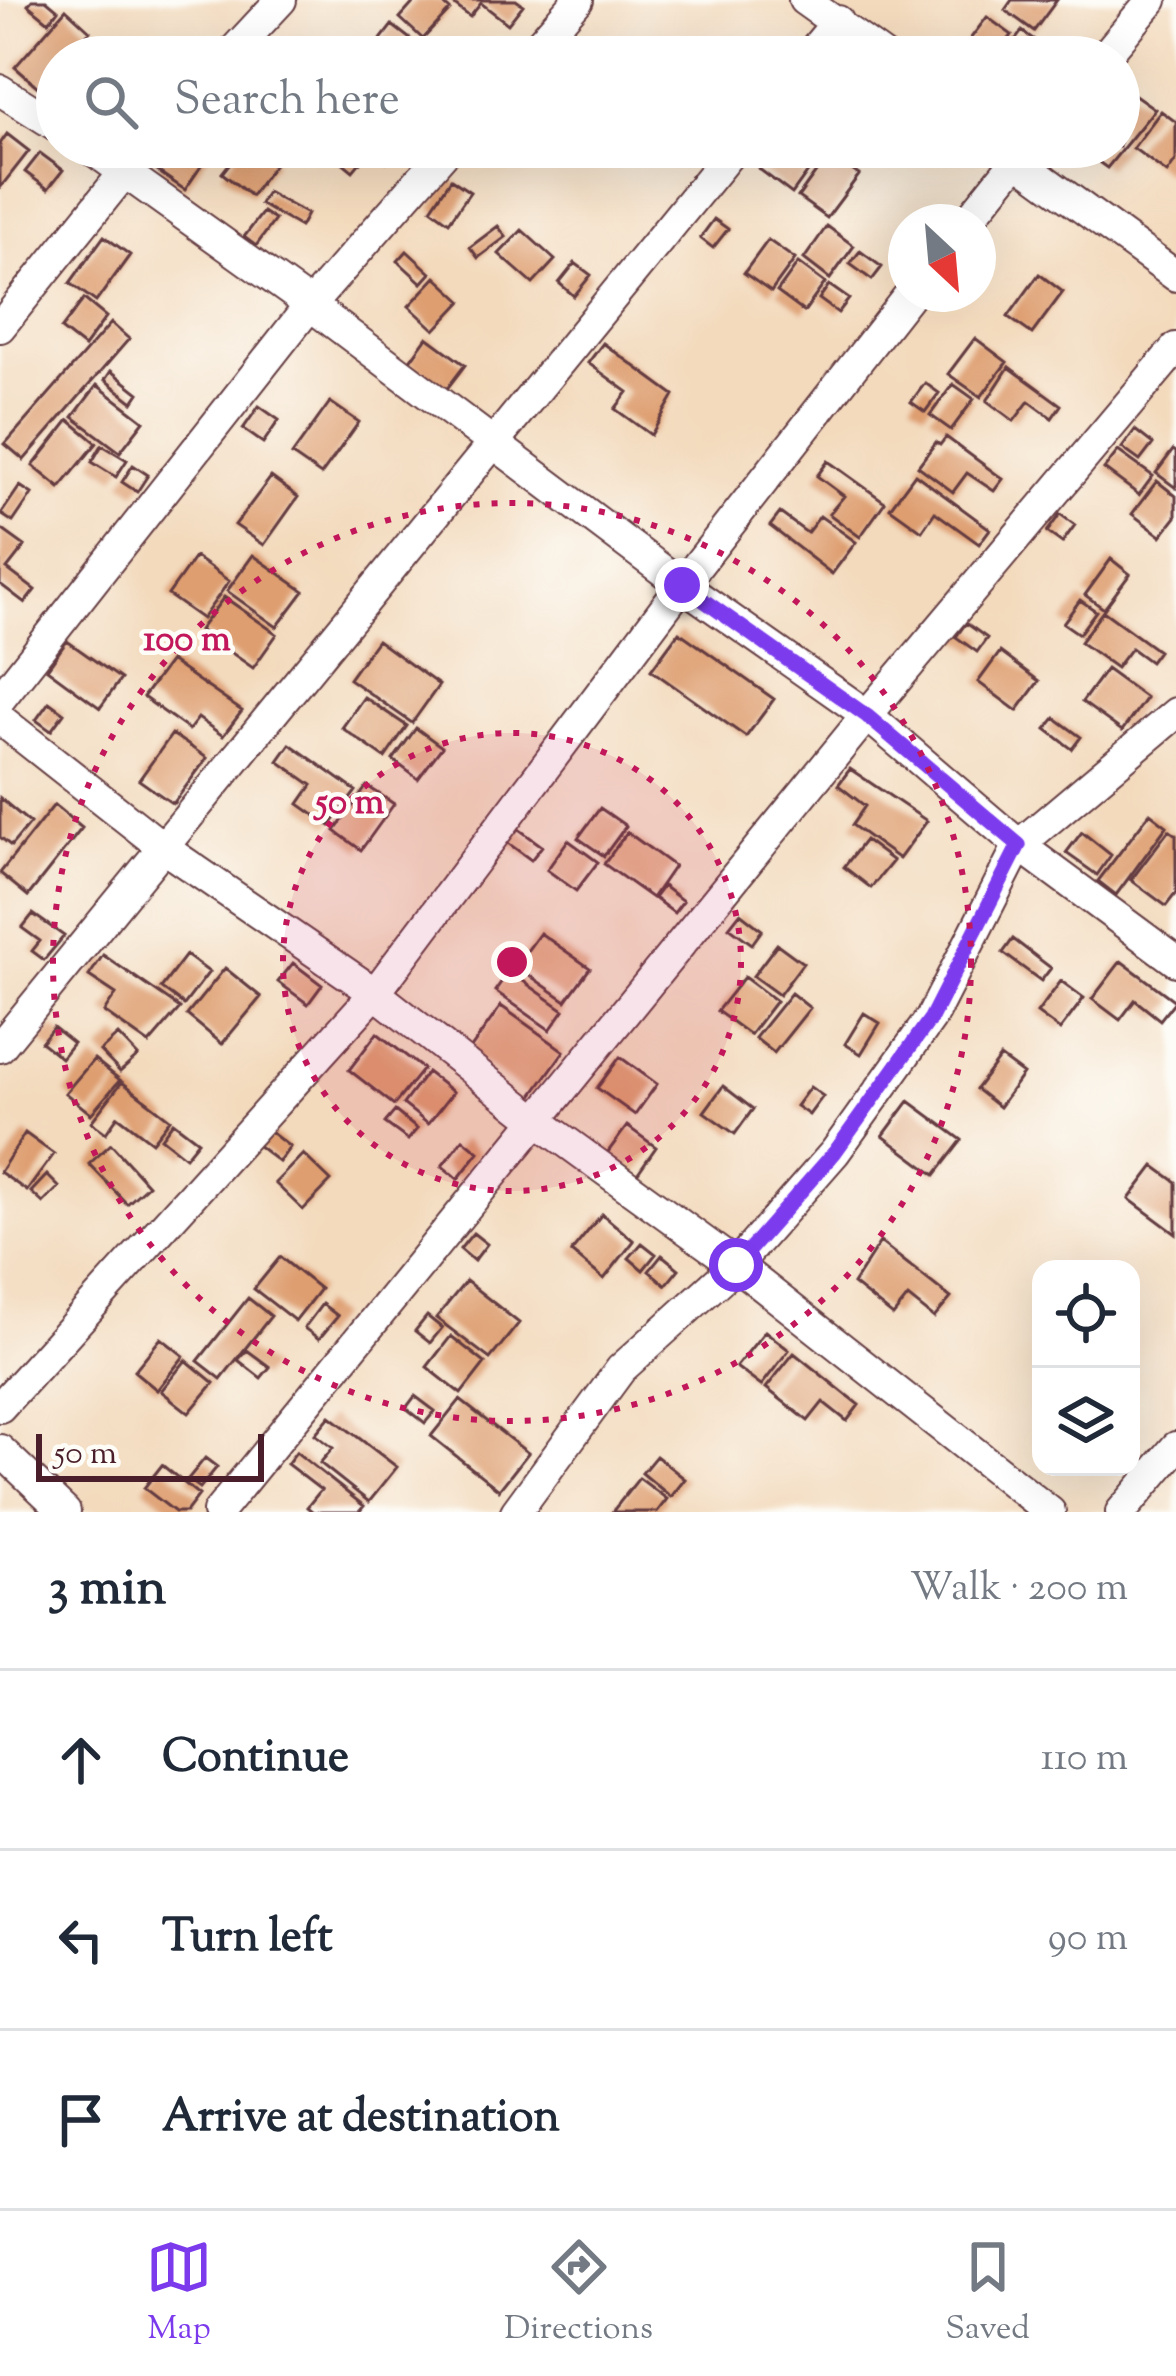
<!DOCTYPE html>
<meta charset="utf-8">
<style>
body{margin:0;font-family:"Sorts Mill Goudy",serif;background:#f6f6f7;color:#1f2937}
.controls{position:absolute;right:36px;bottom:36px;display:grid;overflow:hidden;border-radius:24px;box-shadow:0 12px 48px #0002}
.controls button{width:108px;height:108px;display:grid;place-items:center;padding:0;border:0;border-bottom:3px solid #e0e1e3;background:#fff;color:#1f2937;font:60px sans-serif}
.compass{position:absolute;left:888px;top:204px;width:108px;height:108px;border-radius:50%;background:#fff;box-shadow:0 12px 48px #0002;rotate:154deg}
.scale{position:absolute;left:36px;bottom:30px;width:228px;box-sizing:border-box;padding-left:12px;border:6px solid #4a1f2b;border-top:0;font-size:33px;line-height:42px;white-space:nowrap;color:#4a1f2b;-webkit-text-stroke:9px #fdfcf7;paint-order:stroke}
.stop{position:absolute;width:36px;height:36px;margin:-27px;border:9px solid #7c3aed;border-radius:50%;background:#fff}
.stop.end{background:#7c3aed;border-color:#fff;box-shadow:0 3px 12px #0008}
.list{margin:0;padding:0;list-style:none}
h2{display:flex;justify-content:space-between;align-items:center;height:156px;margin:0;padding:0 48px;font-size:51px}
h2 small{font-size:39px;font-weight:400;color:#747a83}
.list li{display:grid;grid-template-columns:78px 1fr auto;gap:36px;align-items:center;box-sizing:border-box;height:180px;padding:0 48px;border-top:3px solid #e0e1e3}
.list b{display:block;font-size:45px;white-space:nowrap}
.list em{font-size:39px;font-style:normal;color:#747a83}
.icon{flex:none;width:66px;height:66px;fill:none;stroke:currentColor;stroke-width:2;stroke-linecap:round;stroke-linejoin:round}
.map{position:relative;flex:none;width:1176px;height:1512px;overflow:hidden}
.search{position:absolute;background:#fff;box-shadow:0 12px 48px #0002;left:36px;right:36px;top:36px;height:132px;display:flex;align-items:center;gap:30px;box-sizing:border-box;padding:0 42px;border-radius:66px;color:#747a83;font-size:45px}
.sheet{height:696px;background:#fff}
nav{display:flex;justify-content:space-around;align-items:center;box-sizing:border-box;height:168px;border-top:3px solid #e0e1e3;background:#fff;font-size:33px;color:#747a83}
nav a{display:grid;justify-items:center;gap:6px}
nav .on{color:#7c3aed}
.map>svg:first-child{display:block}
</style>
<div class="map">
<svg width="1176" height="1512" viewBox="0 0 1176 1512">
<rect width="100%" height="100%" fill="#fdfcf7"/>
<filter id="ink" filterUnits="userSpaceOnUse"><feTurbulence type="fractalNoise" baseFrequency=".00833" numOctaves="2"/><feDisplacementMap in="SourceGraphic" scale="24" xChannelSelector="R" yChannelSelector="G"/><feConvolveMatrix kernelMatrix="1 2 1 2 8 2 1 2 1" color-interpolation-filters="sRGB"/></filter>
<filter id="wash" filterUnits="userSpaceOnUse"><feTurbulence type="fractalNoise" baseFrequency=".004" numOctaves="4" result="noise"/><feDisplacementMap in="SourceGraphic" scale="48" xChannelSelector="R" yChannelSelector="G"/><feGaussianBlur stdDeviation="2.7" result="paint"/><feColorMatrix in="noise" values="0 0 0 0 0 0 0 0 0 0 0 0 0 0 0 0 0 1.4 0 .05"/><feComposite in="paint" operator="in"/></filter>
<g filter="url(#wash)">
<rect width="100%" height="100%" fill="#f3dabd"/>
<g id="blocks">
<path fill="#de9e70" d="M32,0H46L58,10L49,22L28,5Z
M416,0H439L450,10L423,39L400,18Z
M448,0H516L523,5L508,24L481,3L470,17Z
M1012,0H1057L1034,31L1005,10Z
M66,9L90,31L66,57H57V67L39,88L15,67Z
M987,17L1012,35L996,57H986L967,43Z
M392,25L418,45L409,57H379L372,51Z
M1022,31L1051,52L1047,57H1015L1007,51Z
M1121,85L1155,109L1107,168L1093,158L1100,147H1119Z
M1161,111L1176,122V160L1167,173L1133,148Z
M7,134L29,151L0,188V144Z
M172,147H214L185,190L156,170Z
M228,147H256L276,162L251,196L222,173L237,154Z
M324,147H399L387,162L371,149L353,171Z
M775,147H817L823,151L792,194L759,169Z
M40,153L63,170L48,189L25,172Z
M829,154L859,175L827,218L798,197Z
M451,179L470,192L449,222L431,209Z
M267,192L307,214L300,227L260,204Z
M263,212L275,220L256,246L244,237Z
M714,219L728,229L713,248L700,238Z
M498,226L506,237L478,258L470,247Z
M827,226L854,246L830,279L804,259Z
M522,230L555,260L533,284L499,254Z
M104,236L130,255L96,302L70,283Z
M768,240L795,259L771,292L744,273Z
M407,251L431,273L422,283L398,261Z
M860,251L882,267L872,280L850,264Z
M575,263L591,275L574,296L559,283Z
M798,263L825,283L804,312L777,292Z
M1039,274L1063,292L1032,334L1008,317Z
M436,277L462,301L435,330L409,306Z
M829,285L849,299L838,313L819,299Z
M84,299L106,317L84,347L61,329Z
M111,323L129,339L24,460L5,444Z
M427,337L465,365L446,390L409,362Z
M975,338L1007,362L981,397L948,374Z
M603,343L674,395L651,435L615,409L628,392L588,363Z
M1009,367L1061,405L1052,418L1029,401L1014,421L987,401Z
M111,371L139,393L133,402L105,380Z
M925,383L939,393L925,412L911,402Z
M953,384L974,399L951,430L930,415Z
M97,385L144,421L120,452L73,417Z
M330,402L359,422L321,475L292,455Z
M259,406L279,420L263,443L243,429Z
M69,420L97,443L60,488L33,466Z
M1135,430L1153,444L1140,461L1122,448Z
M946,437L1003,479L994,491L967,473L953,492L918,466L936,442L940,445Z
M102,445L127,460L116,477L92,462Z
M1173,450L1176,452V488L1156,473Z
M1118,451L1153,476L1139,495L1104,469Z
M828,461L885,502L860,537L829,514L844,496L817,476Z
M133,465L148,475L137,492L122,482Z
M915,474L990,529L979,544L935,512L922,531L890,508Z
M271,477L298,497L264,545L235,525Z
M1157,481L1176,496V517L1161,536L1132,514Z
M20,486L32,494L13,522L1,514Z
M780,513L807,533L820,516L856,542L832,574L770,526Z
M1060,514L1075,525L1062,543L1047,532Z
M0,528L25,546L7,569L35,590L25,603L0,584Z
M253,555L304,591L277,627L227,591Z
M195,557L229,581L202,619L168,595Z
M1111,559L1130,574L1104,609L1085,595Z
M224,597L277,634L253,668L199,630Z
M1080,600L1096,611L1079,634L1063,623Z
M1103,611L1158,651L1150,662L1131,648L1116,668L1080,642Z
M966,623L987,638L977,652L956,637Z
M679,632L774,699L746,737L651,670Z
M377,640L439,685L412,723L349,679Z
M67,641L121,679L100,708L47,669Z
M1000,652L1039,681L1017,711L978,682Z
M170,661L242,711L223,736L198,718L189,730L143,697Z
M1106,669L1146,698L1122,731L1082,702Z
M364,697L407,726L385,758L342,728Z
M49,702L64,713L51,731L36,720Z
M1055,718L1081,737L1072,749L1046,729Z
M416,728L442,747L418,779L393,760Z
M172,734L207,758L173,804L139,780Z
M290,744L356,791L330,826L299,804L312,785L278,761Z
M850,769L927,821L899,859L852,825L865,806L838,785Z
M367,786L394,804L361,850L335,831Z
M0,798L30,823L11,846L0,837Z
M54,805L82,828L28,896L0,873Z
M600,808L626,826L604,856L578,838Z
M1150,813L1167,826L1116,895L1098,881Z
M516,827L542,846L531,860L505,841Z
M1169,830L1176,835V893L1166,906L1131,880Z
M627,832L674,866L652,898L604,864Z
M1082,832L1111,855L1097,875L1066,853Z
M568,840L598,862L576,891L547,870Z
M865,840L893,861L871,888L844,867Z
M663,886L683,901L674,913L654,898Z
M740,913L762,930L752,944L729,927Z
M33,914L64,936L44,960L32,951L40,941L22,928Z
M540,933L590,968L566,1001L516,966Z
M1013,939L1051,968L1041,981L1003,953Z
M777,944L803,963L779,995L753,976Z
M103,955L180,1008L149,1044L104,1012L116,994L89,976Z
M186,955L209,972L184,1005L161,988Z
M1121,961L1175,1001L1160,1020L1135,1000L1120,1020L1092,999Z
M293,963L322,985L308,1004L278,982Z
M225,968L261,997L222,1044L187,1015Z
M509,971L564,1010L550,1030L495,991Z
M744,977L776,1001L750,1035L717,1011Z
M1061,981L1084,998L1060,1030L1037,1013Z
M791,993L810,1008L774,1053L755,1038Z
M501,1006L564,1051L531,1097L468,1052Z
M864,1013L880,1023L861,1054L845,1044Z
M53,1027L73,1043L61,1058L41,1042Z
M377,1033L423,1069L394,1105L349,1070Z
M118,1035L138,1056L120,1072L100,1051Z
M620,1057L657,1084L635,1115L597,1088Z
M1000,1057L1023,1074L999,1107L976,1089Z
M94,1059L120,1080L91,1114L65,1093Z
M427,1072L453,1092L428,1124L403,1104Z
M122,1082L170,1119L152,1142L118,1116L106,1133L91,1122Z
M723,1086L753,1109L735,1134L704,1112Z
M810,1087L823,1096L809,1115L796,1106Z
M909,1101L962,1140L935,1175L883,1136Z
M395,1111L417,1129L408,1140L385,1123Z
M173,1122L198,1141L185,1157L161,1138Z
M627,1126L656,1147L635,1177L605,1156Z
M268,1130L290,1147L279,1162L257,1145Z
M25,1133L54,1154L27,1191L0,1172Z
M463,1139L479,1152L458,1179L442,1166Z
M111,1144L148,1185L127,1204L89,1164Z
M303,1154L331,1181L303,1210L275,1183Z
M1154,1166L1176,1182V1234L1129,1199Z
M47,1175L59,1187L43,1203L31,1192Z
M602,1214L634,1241L604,1279L571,1252Z
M473,1233L487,1244L474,1261L460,1249Z
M880,1242L951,1298L934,1318L908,1297L893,1316L853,1284Z
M642,1243L656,1254L643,1270L629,1258Z
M662,1255L679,1269L666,1285L649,1271Z
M280,1257L320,1289L295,1321L254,1289Z
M466,1281L519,1323L490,1359L436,1318Z
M248,1298L271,1316L221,1379L198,1361Z
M322,1304L338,1316L319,1339L304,1328Z
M427,1316L442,1328L430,1343L415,1331Z
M765,1331L789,1350L761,1386L736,1367Z
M451,1336L485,1363L461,1394L427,1367Z
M161,1338L184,1356L157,1390L134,1371Z
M247,1350L270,1367L261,1378L238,1360Z
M794,1353L859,1405L847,1421L823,1402L808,1421L766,1388Z
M186,1360L214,1383L189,1413L161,1391Z
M415,1396L435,1411L425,1423L406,1408Z
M460,1400L528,1453L499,1490L431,1436Z
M330,1416L397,1467L369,1502L320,1463L333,1448L315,1434Z
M296,1452L364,1506L359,1512H313L307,1507L321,1490L287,1464Z
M656,1456L685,1479L671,1497L642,1473Z
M205,1458L217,1467L200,1488L188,1479Z
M162,1465L199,1495L186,1512H175L144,1488Z
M639,1478L667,1499L657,1512H612Z"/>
</g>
</g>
<g filter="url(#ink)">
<use href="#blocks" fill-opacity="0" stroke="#633b41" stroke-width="3"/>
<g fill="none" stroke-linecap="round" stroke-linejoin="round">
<defs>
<path id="minor" d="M804,0L884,57
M228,57L281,0
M528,57L578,0
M808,57L838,21
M1104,57L1152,0
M0,90L57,126
M89,147L310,305L682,585L867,715L1019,845L1176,961
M999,147L1176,276
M967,222L1027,147
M0,327L145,147
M0,699L310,305L449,147
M0,719L165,849L375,993L539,1122L736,1265L1050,1512
M0,1047L735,147
M0,1407L375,993L682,585L910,294
M0,1450L65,1512
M218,1512L867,715L1176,348
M516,1512L621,1369L736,1265L835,1152L931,1018L1019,845L1176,713
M1121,1512L1176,1447"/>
</defs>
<use href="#minor" stroke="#633b41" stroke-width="34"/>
<use href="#minor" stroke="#fff" stroke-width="30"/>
</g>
</g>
<g fill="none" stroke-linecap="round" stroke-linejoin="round" filter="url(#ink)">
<path stroke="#7c3aed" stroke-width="15" d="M682,585L867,716L1019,845L931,1018L835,1152L736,1265"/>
</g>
<circle cx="512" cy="962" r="229" fill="#c2185b" fill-opacity=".12"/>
<g fill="none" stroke="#c2185b" stroke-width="6" stroke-dasharray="6 12">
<circle cx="512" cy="962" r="229"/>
<circle cx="512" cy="962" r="459"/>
</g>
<circle cx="512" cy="962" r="18" fill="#c2185b" stroke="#fdfcf7" stroke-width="6"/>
<g font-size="36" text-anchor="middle" font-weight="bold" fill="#c2185b" stroke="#fdfcf7" stroke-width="9" stroke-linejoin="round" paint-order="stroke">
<text x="187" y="650">100 m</text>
<text x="350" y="813">50 m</text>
</g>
</svg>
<div class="controls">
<button><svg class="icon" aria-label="locate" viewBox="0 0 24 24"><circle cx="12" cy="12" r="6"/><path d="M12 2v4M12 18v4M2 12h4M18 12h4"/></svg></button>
<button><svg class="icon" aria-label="layers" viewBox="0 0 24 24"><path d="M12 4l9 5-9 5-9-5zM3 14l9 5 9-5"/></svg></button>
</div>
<svg class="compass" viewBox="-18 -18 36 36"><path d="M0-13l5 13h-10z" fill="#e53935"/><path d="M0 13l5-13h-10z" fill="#747a83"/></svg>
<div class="scale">50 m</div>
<div class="stop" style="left:736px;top:1265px"></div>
<div class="stop end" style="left:682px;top:585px"></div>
<div class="search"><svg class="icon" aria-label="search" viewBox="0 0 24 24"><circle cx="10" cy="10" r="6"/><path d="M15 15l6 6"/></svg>Search here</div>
</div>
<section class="sheet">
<h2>3 min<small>Walk · 200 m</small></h2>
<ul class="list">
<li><svg class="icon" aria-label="ahead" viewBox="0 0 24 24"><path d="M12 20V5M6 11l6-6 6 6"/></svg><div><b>Continue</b></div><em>110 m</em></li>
<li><svg class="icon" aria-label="left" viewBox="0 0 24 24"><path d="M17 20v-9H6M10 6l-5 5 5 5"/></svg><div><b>Turn left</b></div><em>90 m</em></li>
<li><svg class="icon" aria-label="arrive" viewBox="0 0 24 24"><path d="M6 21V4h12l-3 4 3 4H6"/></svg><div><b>Arrive at destination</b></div></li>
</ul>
</section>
<nav>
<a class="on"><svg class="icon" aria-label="map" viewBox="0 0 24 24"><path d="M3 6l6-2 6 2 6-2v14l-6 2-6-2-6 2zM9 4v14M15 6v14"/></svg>Map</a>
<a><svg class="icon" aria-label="directions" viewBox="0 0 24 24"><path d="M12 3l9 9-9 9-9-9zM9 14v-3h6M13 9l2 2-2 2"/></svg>Directions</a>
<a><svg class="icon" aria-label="saved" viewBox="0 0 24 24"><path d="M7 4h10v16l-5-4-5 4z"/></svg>Saved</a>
</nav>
